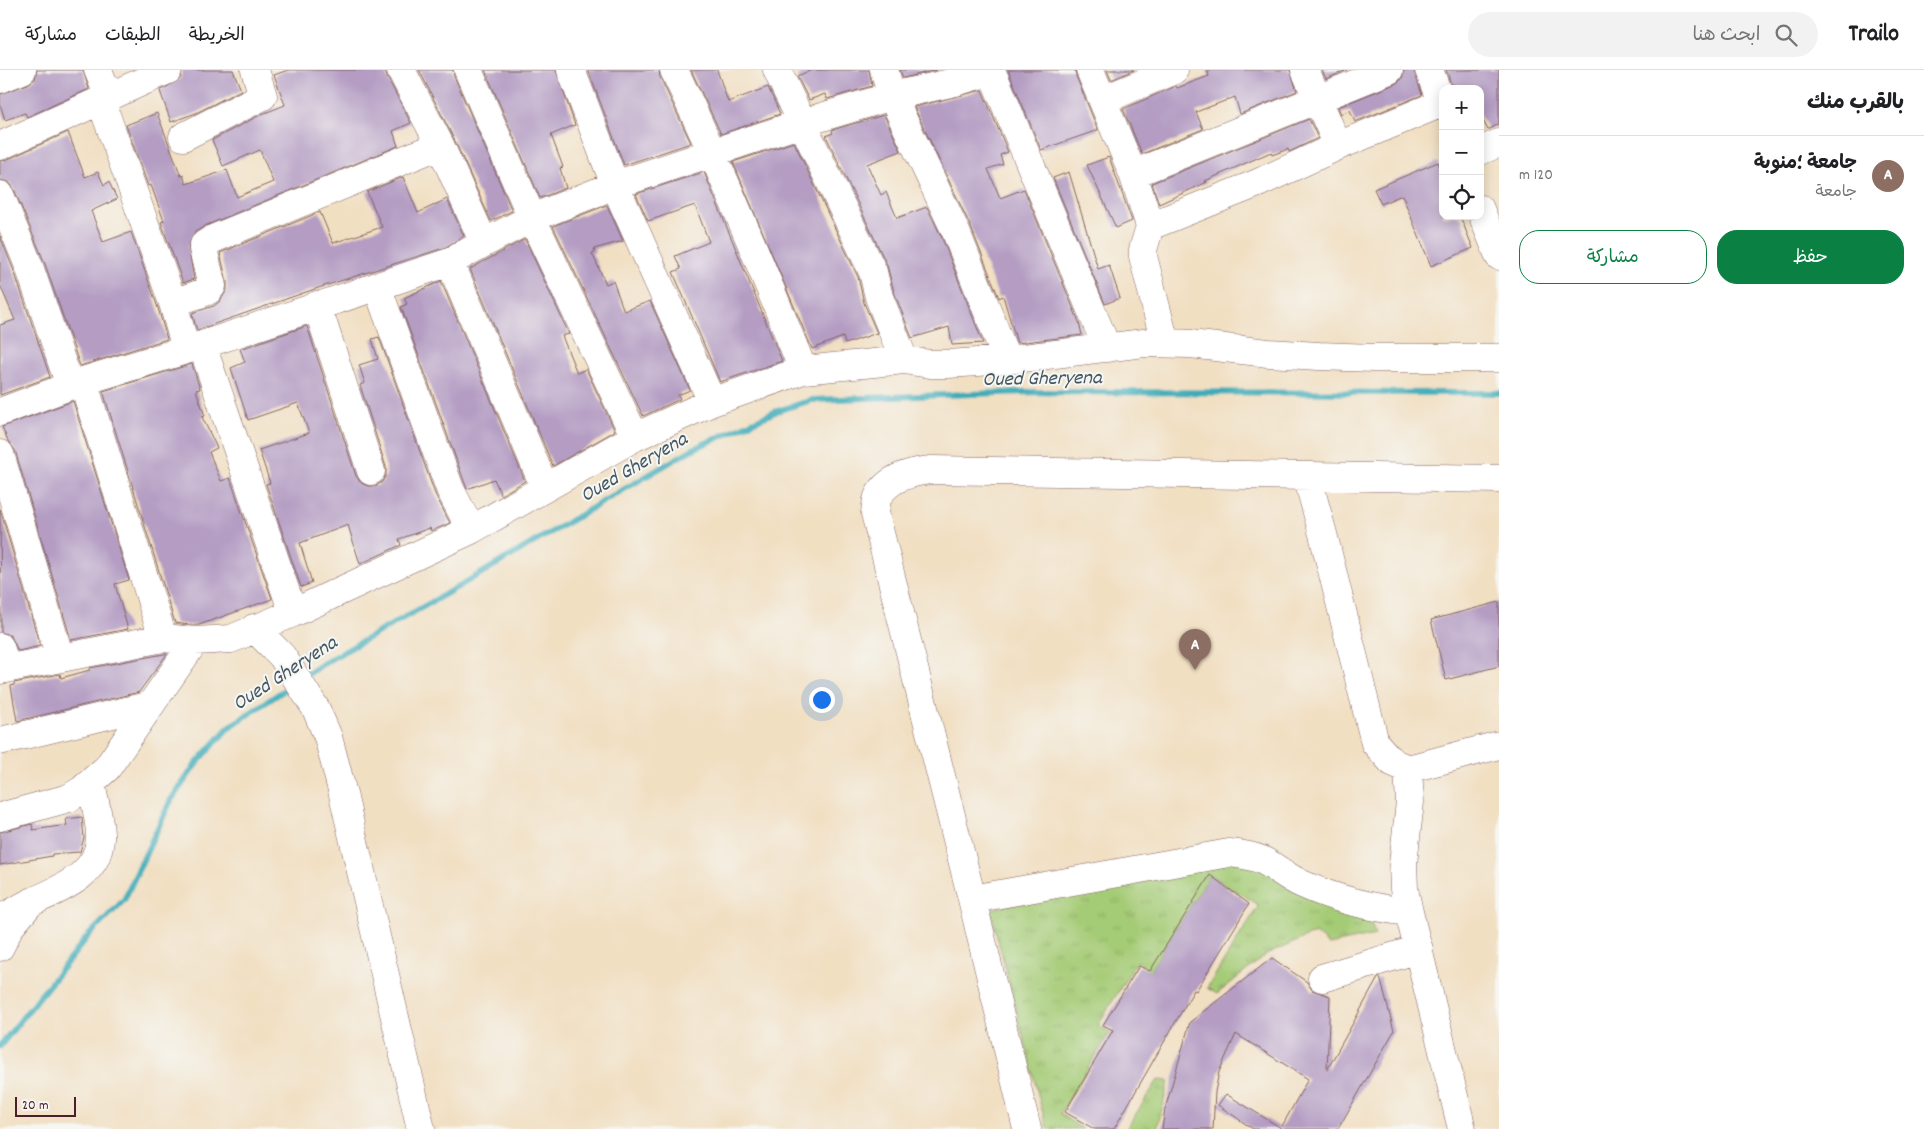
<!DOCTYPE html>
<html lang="ar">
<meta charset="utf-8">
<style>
body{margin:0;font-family:Dekko,"Playpen Sans Arabic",sans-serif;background:#f2f2f2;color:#202124;direction:rtl}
.controls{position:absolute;right:15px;top:15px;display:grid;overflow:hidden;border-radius:10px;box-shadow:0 2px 12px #0003}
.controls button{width:45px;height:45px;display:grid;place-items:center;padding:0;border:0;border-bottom:1px solid #e0e0e0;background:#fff;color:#202124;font:25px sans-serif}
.scale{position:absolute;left:15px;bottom:12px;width:61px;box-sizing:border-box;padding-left:5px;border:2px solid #4a1f2b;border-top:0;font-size:14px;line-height:18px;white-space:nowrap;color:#4a1f2b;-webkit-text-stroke:4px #f6f6f2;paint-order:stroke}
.you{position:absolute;left:821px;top:629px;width:18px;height:18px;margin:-12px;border:4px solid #fff;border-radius:50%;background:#1a73e8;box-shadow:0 0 0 8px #1a73e833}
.badge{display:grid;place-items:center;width:32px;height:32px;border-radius:50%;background:#0b8043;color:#fff;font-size:16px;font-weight:700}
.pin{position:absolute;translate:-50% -41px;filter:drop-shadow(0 1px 2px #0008)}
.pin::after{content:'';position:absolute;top:26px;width:18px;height:15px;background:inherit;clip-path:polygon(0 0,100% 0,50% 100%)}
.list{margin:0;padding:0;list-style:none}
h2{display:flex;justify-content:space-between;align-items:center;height:65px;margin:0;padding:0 20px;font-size:21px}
h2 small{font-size:16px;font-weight:400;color:#757577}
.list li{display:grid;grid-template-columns:32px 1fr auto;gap:15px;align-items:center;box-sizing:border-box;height:80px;padding:0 20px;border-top:1px solid #e0e0e0}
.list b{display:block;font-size:19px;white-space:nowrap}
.list p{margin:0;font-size:16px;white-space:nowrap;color:#757577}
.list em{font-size:16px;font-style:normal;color:#757577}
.actions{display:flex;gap:10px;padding:15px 20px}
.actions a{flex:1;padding:11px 0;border:1px solid #0b8043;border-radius:20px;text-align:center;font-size:18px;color:#0b8043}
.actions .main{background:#0b8043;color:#fff}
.icon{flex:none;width:28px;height:28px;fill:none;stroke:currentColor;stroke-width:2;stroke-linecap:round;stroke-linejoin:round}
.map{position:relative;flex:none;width:1499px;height:1059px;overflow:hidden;direction:ltr}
header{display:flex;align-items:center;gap:30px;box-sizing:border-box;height:70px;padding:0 25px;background:#fff;border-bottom:1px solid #e0e0e0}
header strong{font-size:24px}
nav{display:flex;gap:28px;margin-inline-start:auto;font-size:18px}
.search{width:350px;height:45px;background:#f2f2f2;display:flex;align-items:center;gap:12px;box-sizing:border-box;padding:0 18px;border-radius:28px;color:#757577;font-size:19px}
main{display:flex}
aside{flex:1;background:#fff}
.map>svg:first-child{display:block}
</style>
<header>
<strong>Trailo</strong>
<div class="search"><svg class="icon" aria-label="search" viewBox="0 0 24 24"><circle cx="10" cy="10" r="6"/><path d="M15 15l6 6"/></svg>ابحث هنا</div>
<nav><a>الخريطة</a><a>الطبقات</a><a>مشاركة</a></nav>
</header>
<main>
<aside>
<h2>بالقرب منك<small></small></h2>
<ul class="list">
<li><span class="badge" style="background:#8d6e63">A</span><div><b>جامعة ؛منوبة</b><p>جامعة</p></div><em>120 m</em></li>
</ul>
<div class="actions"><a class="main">حفظ</a><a>مشاركة</a></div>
</aside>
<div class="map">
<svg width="1499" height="1059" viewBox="0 0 1499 1059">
<defs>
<pattern id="park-tufts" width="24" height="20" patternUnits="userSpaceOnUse" patternTransform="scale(1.25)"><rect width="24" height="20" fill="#a4cb75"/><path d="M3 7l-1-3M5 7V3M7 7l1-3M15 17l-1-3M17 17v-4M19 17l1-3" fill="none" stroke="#8fae65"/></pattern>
</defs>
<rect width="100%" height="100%" fill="#f6f6f2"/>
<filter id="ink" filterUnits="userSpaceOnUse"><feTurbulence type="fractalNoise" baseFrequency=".02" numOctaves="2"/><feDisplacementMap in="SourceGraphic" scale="10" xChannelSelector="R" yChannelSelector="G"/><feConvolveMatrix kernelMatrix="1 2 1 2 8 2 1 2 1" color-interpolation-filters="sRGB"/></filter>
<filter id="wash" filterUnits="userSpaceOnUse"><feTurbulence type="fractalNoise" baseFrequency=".0096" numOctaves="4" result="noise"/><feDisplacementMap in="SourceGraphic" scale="20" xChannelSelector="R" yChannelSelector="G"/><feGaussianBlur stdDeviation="1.12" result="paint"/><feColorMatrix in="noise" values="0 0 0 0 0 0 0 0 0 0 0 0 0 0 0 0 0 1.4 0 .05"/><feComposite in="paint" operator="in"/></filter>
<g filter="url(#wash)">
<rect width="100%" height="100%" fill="#f1dfc2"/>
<path fill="url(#park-tufts)" stroke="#777550" d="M1237,788L1366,837L1375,865L1329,875L1315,863L1266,885L1217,924L1207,918L1259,835L1210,805L1150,901L1137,891L1098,955L1110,962L1060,1044L1083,1059H1047L990,839Z
M1158,1010L1169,1011L1157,1059H1126Z"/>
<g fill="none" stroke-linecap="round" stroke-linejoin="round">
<path stroke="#3cacb9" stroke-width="6" d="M302,608L324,593L444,525L691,380L777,341L812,330L1025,322L1499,323
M0,976L89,865L124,830L171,730L196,694L229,657L292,615"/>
</g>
<g id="blocks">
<path fill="#b49cc3" d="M37,0H83L89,19L27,47L25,43L5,50L0,34V24L28,14L35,9Z
M183,0H233L241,20L196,43L171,52L160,21L180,9Z
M288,0H385L387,7L411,53L393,61L398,76L207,155L195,162L188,176L194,209L183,213L161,152L164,151L151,115L148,116L126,55L157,43L181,106L183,105L186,114L227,100L237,127L273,112L260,80L223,96L212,70L262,44L285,35L274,5Z
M419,0H453L454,6L512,141L491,151L454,69Z
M485,0H556L575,55L551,65L563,97L560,98L566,118L540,128Z
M588,0H659L660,7L691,73L624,95Z
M691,0H717L728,32L768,17L780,44L721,64Z
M812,0H869L872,16L827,29L825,24L809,30L797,6Z
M900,0H937L903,8Z
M1008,0H1075L1076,6L1098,60L1041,80Z
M1107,0H1134L1111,10Z
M1207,0H1290L1297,21L1240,44L1235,27L1196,42L1203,59L1142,84L1123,39L1176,16L1177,18L1209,6Z
M1322,0H1347L1326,9Z
M1404,0H1414L1422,25L1355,52L1350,40L1341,44L1338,37L1395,14L1402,9Z
M1446,0H1499V54L1488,60L1480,45V19H1453Z
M982,20L1008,82L1000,85L1003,94L988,99L1000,128L1024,119L1079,252L1082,265L1017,273L1003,226L999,228L970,155L914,37Z
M884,45L901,81L867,94L881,125L886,122L897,148L927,137L942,168L983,273L952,275L949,257L912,268L894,222L887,195L826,66L833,63L832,60Z
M1309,49L1318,68L1289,82L1288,79L1272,85L1271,82L1205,111L1207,112L1159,134L1152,113Z
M68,62L85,107L98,102L104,115L109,112L117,129L91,141L103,172L131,162L158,238L167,269L80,296L44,191L14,119L9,112L0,110V91L6,90Z
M794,72L858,207L864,233L877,263L845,274L843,267L812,279L733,92Z
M1109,87L1132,151L1116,158L1087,95Z
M1438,92L1443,104V146H1460L1473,178L1431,196L1402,125L1381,134L1374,119Z
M704,102L782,291L720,312L673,202L681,199L675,186L709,172L695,135L648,151L636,124Z
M1069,102L1098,199L1109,195L1120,228L1105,234L1053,108Z
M403,107L418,143L447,129L464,166L444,178L312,220L197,260L192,243L214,236L220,231L227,220V212L220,183L320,142L333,173L382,157L367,122Z
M607,135L623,171L594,179L595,182L592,183L606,214L613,211L624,241L650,231L690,320L678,325L680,329L643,346L553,156Z
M0,166L14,201L50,307L0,325V255L15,250L0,215Z
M525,169L569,264L562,266L577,303L586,299L615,361L553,396L470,199Z
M441,211L525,411L501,425L494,409L467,419L401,237L407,234L404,228Z
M307,256L356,406L361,413L368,416H376L382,412L386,405V397L360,315L365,313L359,295L378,289L372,269L379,267L435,424L450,453L431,461L430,458L399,469L401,475L360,494L348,455L300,473L312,513L301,517L266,414L270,413L259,380L309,363L298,333L248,350L231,298L245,292L240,279Z
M192,294L200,319L196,320L205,346L202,347L217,378L209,382L221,411L230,408L272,529L199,555H189L175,553L103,321Z
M73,331L129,510L115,514L128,559L71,570L15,380L8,371L2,357Z
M0,439L40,576L18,581L11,566L1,562Z
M1499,532V596L1446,610L1431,550Z
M164,584H167L139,622L17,651L11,616L14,615V613L60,604L61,608L90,600V598Z
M82,747L84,768L80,782L52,784V786L0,795V762L32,754L33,760L67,755L66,749Z
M1210,805L1249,834L1196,921L1194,920L1114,1059H1094L1065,1042L1113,960L1103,955L1139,896L1150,901Z
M1272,888L1307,912L1312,920L1330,926L1327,1000L1378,908L1380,907L1394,961L1338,1059H1253L1218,1035L1226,1024L1281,1058L1308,1009L1236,964L1219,1002L1215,1022L1213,1059H1162L1165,1039L1190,952Z"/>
</g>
</g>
<g filter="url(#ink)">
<use href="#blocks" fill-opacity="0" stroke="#846260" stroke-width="1"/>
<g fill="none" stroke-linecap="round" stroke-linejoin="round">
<defs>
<path id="minor" d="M98,0L109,27
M468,0L532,148L635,367
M571,0L615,115L712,332
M674,0C721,99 763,199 803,300
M777,0L873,202L879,227L904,290
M991,0L1107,278
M1090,0L1133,104L1150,156L1143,180V186L1165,273
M1305,0L1338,76
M1429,0L1443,37
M992,1L955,12L892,26L956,162L1007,290
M0,9L22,0
M1103,30L1174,0
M101,31L173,233
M183,67L263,26L255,0
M0,76L168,0
M1480,81L1499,73
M1133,104L1389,0
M0,125L29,196L70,316
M1480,139L1499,186
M1150,156L1258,113L1338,76L1442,33
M484,173L532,148L615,115L802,53L892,26L884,0
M450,192L545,418
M377,216L450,419L471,460
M317,235L371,401
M202,275L293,543
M186,279L173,233L208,221L212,216L203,179L204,175L213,169L440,75
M83,311L163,568
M0,342L83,311L202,275L450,192L484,173L440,75L401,0
M0,384L60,588
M1307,406L1323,464L1375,673L1392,692L1408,699L1410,732L1403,794L1404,819L1409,842
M254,558L282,586L316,639L328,667L342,720L421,1059
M0,577L7,599
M0,600L163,568L195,571L231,569L293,543L471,460L635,367L712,332L803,300L904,290L930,294H948L1007,290L1144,273L1190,274L1268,283L1319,286L1374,288H1499
M0,671L151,635
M1408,699L1499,675
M0,747L69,728L82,720L107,698L195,571
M972,829L1229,783C1240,784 1252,786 1262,790C1276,797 1288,808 1302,814C1335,829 1373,838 1409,842L1462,1059
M0,848C12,844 22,836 34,831C62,818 98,805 100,769C101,754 94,728 91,713
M0,877L10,857L27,837
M1322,908L1419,879
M1027,1059L972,829L875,443C876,438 876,431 878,427C888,407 912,402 931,400L1499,409"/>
</defs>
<use href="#minor" stroke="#846260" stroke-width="29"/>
<use href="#minor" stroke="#fff" stroke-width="28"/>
</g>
</g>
<g text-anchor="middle" stroke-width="4" stroke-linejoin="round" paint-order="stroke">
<g font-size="21" font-style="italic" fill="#445764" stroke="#f6f6f2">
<text transform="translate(1042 307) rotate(-1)" y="7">Oued Gheryena</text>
<text transform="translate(633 396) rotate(-30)" y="7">Oued Gheryena</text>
<text transform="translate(284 602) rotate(-33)" y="7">Oued Gheryena</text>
</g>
</g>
</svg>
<div class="controls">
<button>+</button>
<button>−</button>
<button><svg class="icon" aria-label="locate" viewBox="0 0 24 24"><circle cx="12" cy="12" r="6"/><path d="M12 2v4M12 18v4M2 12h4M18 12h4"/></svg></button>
</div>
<div class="scale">20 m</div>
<div class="you"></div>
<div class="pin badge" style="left:1195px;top:600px;background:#8d6e63">A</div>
</div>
</main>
